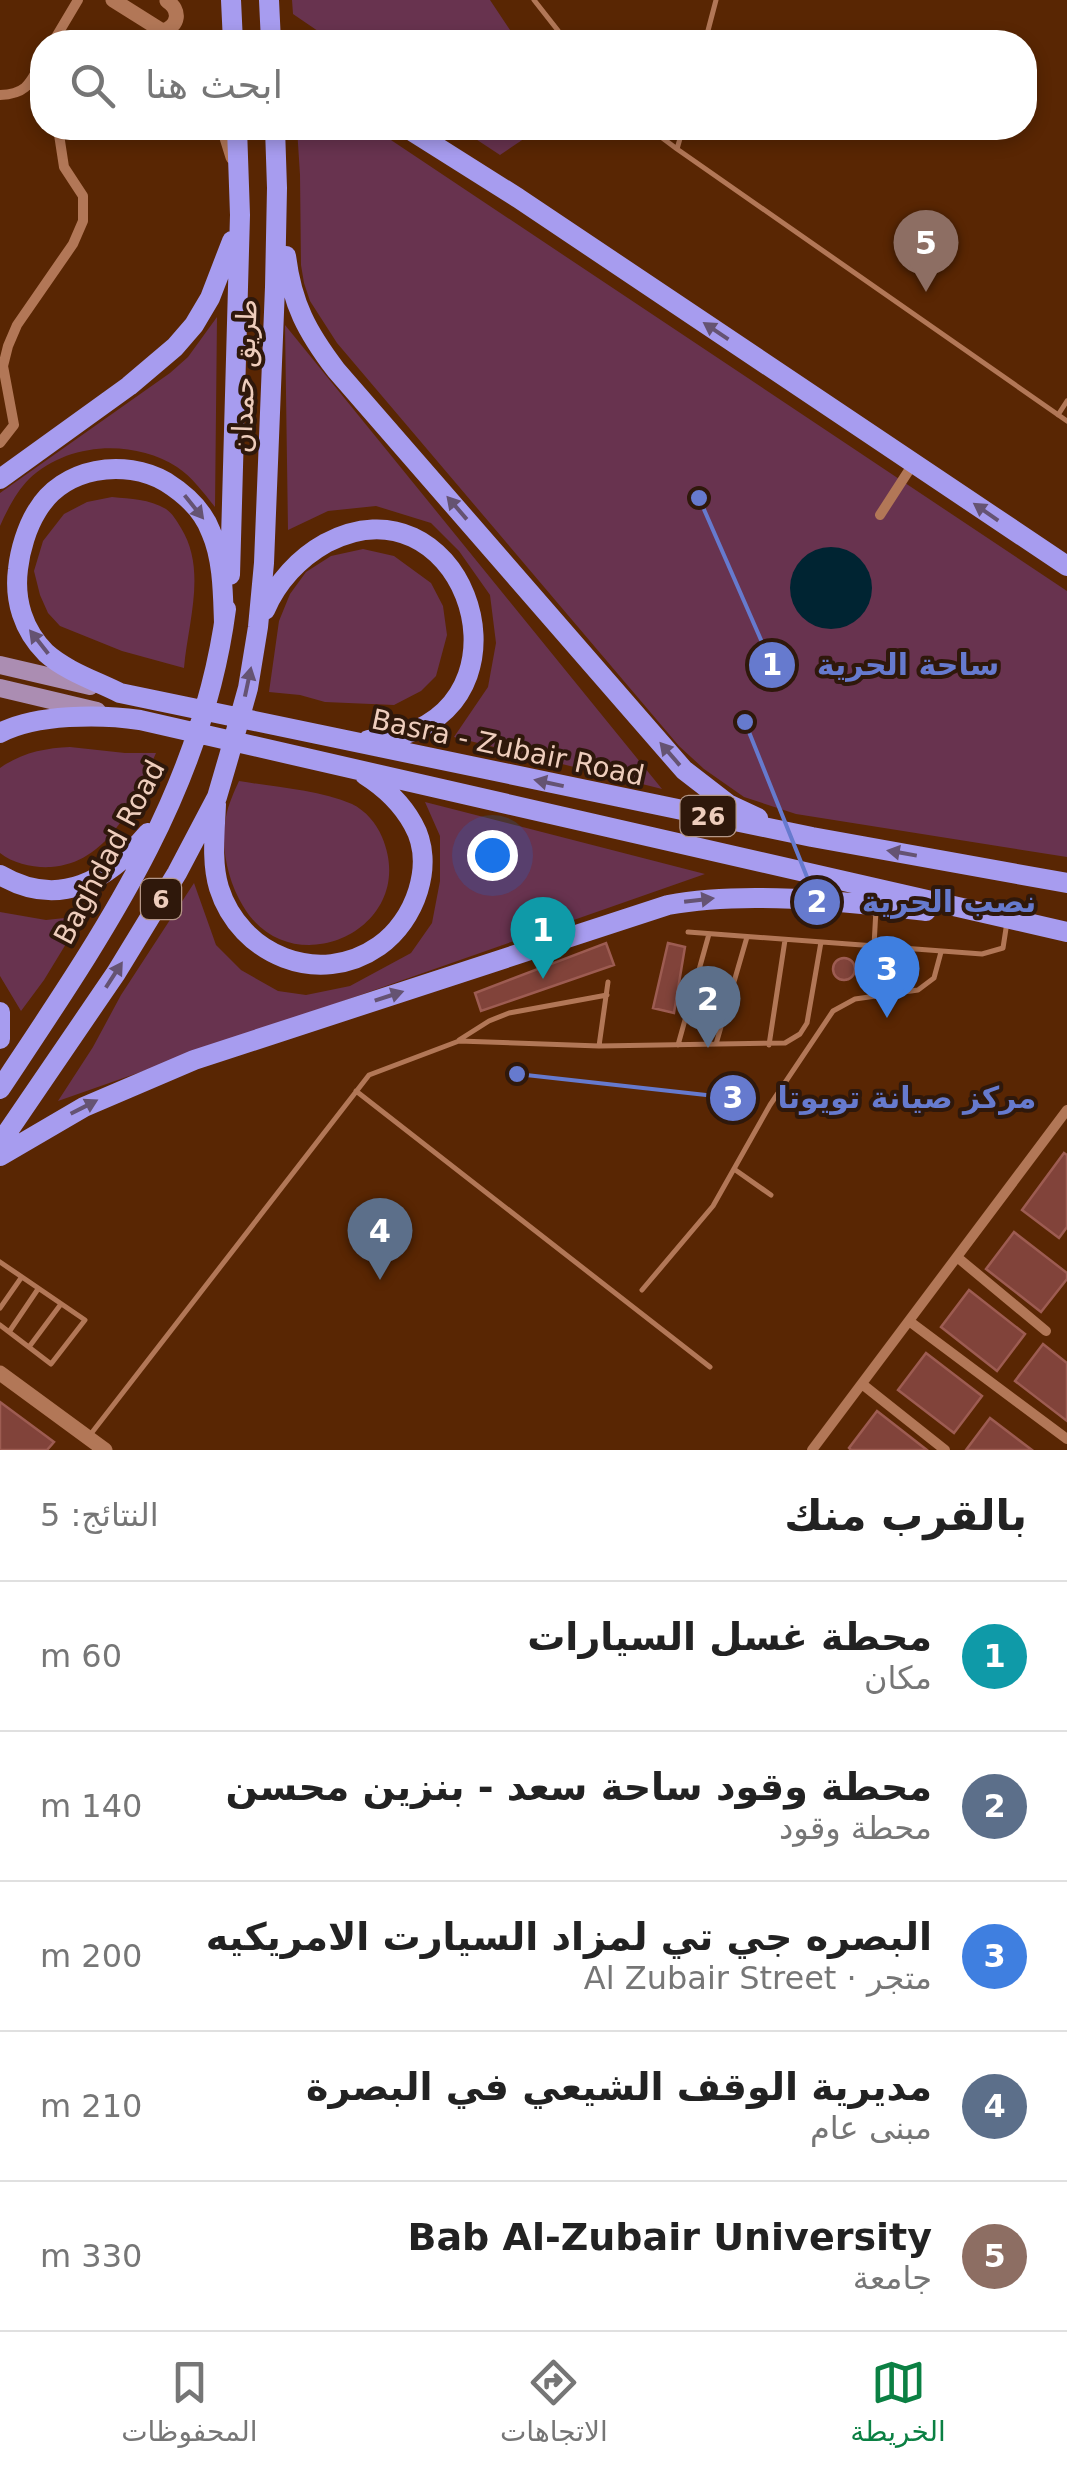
<!DOCTYPE html>
<html lang="ar">
<meta charset="utf-8">
<style>
body{margin:0;font-family:"DejaVu Sans",Vazirmatn,sans-serif;background:#f6f6f6;color:#222;direction:rtl}
.you{position:absolute;left:492px;top:855px;width:35px;height:35px;margin:-25px;border:8px solid #fff;border-radius:50%;background:#1a73e8;box-shadow:0 0 0 15px #1a73e833}
.badge{display:grid;place-items:center;width:65px;height:65px;border-radius:50%;background:#0b8043;color:#fff;font-size:32px;font-weight:700}
.pin{position:absolute;translate:-50% -82px;filter:drop-shadow(0 2px 5px #0008)}
.pin::after{content:'';position:absolute;top:52px;width:35px;height:30px;background:inherit;clip-path:polygon(0 0,100% 0,50% 100%)}
.list{margin:0;padding:0;list-style:none}
h2{display:flex;justify-content:space-between;align-items:center;height:130px;margin:0;padding:0 40px;font-size:42px}
h2 small{font-size:32px;font-weight:400;color:#767676}
.list li{display:grid;grid-template-columns:65px 1fr auto;gap:30px;align-items:center;box-sizing:border-box;height:150px;padding:0 40px;border-top:2px solid #e0e0e0}
.list b{display:block;font-size:38px;white-space:nowrap}
.list p{margin:0;font-size:32px;white-space:nowrap;color:#767676}
.list em{font-size:32px;font-style:normal;color:#767676}
.icon{flex:none;width:55px;height:55px;fill:none;stroke:currentColor;stroke-width:2;stroke-linecap:round;stroke-linejoin:round}
.map{position:relative;flex:none;width:1067px;height:1450px;overflow:hidden;direction:ltr}
.search{position:absolute;background:#fff;box-shadow:0 5px 15px #0003;left:30px;right:30px;top:30px;height:110px;display:flex;align-items:center;gap:25px;box-sizing:border-box;padding:0 35px;border-radius:40px;color:#767676;font-size:38px}
.sheet{height:880px;background:#fff}
nav{display:flex;justify-content:space-around;align-items:center;box-sizing:border-box;height:140px;border-top:2px solid #e0e0e0;background:#fff;font-size:28px;color:#767676}
nav a{display:grid;justify-items:center;gap:5px}
nav .on{color:#0b8043}
.map>svg:first-child{display:block}
</style>
<div class="map">
<svg width="1067" height="1450" viewBox="0 0 1067 1450">
<rect width="100%" height="100%" fill="#592603"/>
<path fill="#68334f" d="M292,0H490L518,42H334L293,14Z
M297,128H373L1067,591V857L796,814L744,797L704,769L679,746L337,343L310,301L304,283L301,265L300,175Z
M459,128H540L500,155Z
M217,317L215,507C203,492 192,477 177,467C133,439 68,442 29,479C17,491 7,510 0,526V493L170,373L188,357Z
M285,325L662,789L454,737L488,687L496,643L490,595L459,551L431,523L376,506L328,511L288,530Z
M112,497C131,499 149,499 166,509C173,514 176,520 181,528C207,570 188,622 184,668L122,651L60,626L48,613L40,595L34,571L43,541L64,514L87,502Z
M363,549L394,556L431,583L443,606L447,635L436,676L421,691L394,705L325,702L300,695L269,692L279,621L290,594L306,572L331,556Z
M70,747L125,753H156C136,799 110,863 51,867C34,868 14,864 0,853V768C21,753 45,748 70,747Z
M239,781C274,787 319,790 352,804C366,811 376,823 382,837C421,929 291,988 243,906C228,881 220,847 226,817C228,805 234,792 239,781Z
M425,802L705,874L58,1101L93,1047L121,995L194,883L216,945L241,970L278,991L306,995L350,986L411,953L432,923L440,881V836Z
M0,912L46,920L83,916L44,980L21,1011L0,976Z"/>
<path fill="#002432" d="M790 588a41 41 0 1 1 82 0a41 41 0 1 1-82 0Z"/>
<path fill="#81433a" stroke="#9d5c52" stroke-width="2.5" d="M606,943L614,965L481,1011L475,993Z
M668,943L685,947L674,1013L653,1008Z
M833 969a11 11 0 1 1 22 0a11 11 0 1 1-22 0Z
M1064,1153L1067,1155V1227L1059,1238L1022,1210Z
M1014,1232L1067,1273V1279L1041,1312L986,1269Z
M969,1290L1025,1334L997,1371L941,1327Z
M1043,1344L1067,1363V1421L1015,1381Z
M926,1353L982,1396L954,1433L898,1390Z
M0,1402L54,1442L47,1450H0Z
M877,1411L927,1450H851L849,1448Z
M990,1418L1032,1450H966Z"/>
<g fill="none" stroke-linecap="round" stroke-linejoin="round">
<path stroke="#b27757" stroke-width="5" d="M534,0L567,42
M705,42L716,0
M649,128L677,149
M683,128L677,149L1067,421
M1058,415L1067,401
M688,932L982,954L1003,948L1007,922
M874,946L876,909
M459,1040L489,1021L509,1013L607,995
M716,1044L747,937
M678,1045L709,934
M769,1045L785,940
M599,1046L608,982
M356,1091L710,1367
M734,1169L771,1195
M0,1262L85,1320L51,1364L0,1325
M642,1290L713,1206L770,1105L833,1011L855,999L918,990L934,978L941,952
M0,1308L21,1278
M9,1332L38,1289
M29,1347L61,1304
M90,1435L369,1075L459,1041L599,1046L785,1043L800,1034L807,1023L821,942"/>
<path stroke="#b27757" stroke-width="10" d="M53,42L78,0
M30,82L42,98
M0,95C27,94 30,83 42,61
M0,443L14,425L3,366L8,346L17,325L73,244L83,221V196L64,167L58,128
M880,515L913,464
M957,1257L1046,1331
M909,1321L1067,1439
M862,1384L945,1450
M812,1450L1067,1110"/>
<path stroke="#b27757" stroke-width="15" d="M113,0L172,37L177,42
M163,31C179,26 181,10 167,1
M224,128L233,157
M0,1373L105,1450"/>
<path stroke="#ab8db2" stroke-width="18" d="M0,665L90,686
M0,688L97,711"/>
<path stroke="#a79cef" stroke-width="20" d="M231,0L233,42
M269,0L271,42
M407,128L518,198L1067,566
M286,256C292,304 307,332 336,370L684,770L728,804L758,818
M0,479L129,386L175,347L194,325L210,298L232,241
M230,575L240,215L237,128
M265,610C277,582 299,558 326,543C458,474 538,688 406,734C394,738 380,738 368,740
M224,623C223,594 223,559 211,532C203,510 185,494 166,482C124,458 63,467 37,511C27,527 20,550 18,569C14,600 23,630 46,653C66,671 96,681 120,693L812,837L1067,883
M0,733C36,714 100,714 140,720L1067,932
M216,804C215,830 211,862 219,888C240,955 319,988 379,946C415,921 436,864 413,824C402,804 384,787 365,775
M0,875C60,910 108,880 148,833
M0,1012V1039
M0,1089C100,938 202,794 226,609
M0,1143L116,973L177,873L217,797L229,756L248,688L258,627L264,563L275,287L277,188L275,128
M0,1156L84,1107L194,1060L668,905C747,890 846,902 926,911"/>
</g>
<defs><path id="oneway-solid" d="M-6-.8H1V-3.2L6.5 0L1 3.2V.8H-6Z" transform="scale(2.5)"/></defs>
<g fill="#655372">
<use href="#oneway-solid" transform="translate(716 331) rotate(-146)"/>
<use href="#oneway-solid" transform="translate(194 507) rotate(51)"/>
<use href="#oneway-solid" transform="translate(457 508) rotate(-131)"/>
<use href="#oneway-solid" transform="translate(986 512) rotate(-145)"/>
<use href="#oneway-solid" transform="translate(39 642) rotate(-128)"/>
<use href="#oneway-solid" transform="translate(248 682) rotate(-78)"/>
<use href="#oneway-solid" transform="translate(670 754) rotate(-131)"/>
<use href="#oneway-solid" transform="translate(549 783) rotate(-168)"/>
<use href="#oneway-solid" transform="translate(902 853) rotate(-170)"/>
<use href="#oneway-solid" transform="translate(699 900) rotate(-7)"/>
<use href="#oneway-solid" transform="translate(114 975) rotate(-57)"/>
<use href="#oneway-solid" transform="translate(389 996) rotate(-18)"/>
<use href="#oneway-solid" transform="translate(84 1107) rotate(-27)"/>
</g>
<g text-anchor="middle" stroke-width="8" stroke-linejoin="round" paint-order="stroke">
<g fill="#2f180b" stroke="#b59787" stroke-width="2.5">
<rect x="680.5" y="796" width="55" height="40" rx="8"/>
<rect x="141" y="879" width="40" height="40" rx="8"/>
</g>
<g font-size="25" font-weight="bold" fill="#eecdbc">
<text x="708" y="825">26</text>
<text x="161" y="908">6</text>
</g>
<g font-size="28" fill="#eecdbc" stroke="#2f180b">
<text transform="translate(244 376) rotate(-88)" y="10">طريق حمدان</text>
<text transform="translate(508 747) rotate(12)" y="10">Basra - Zubair Road</text>
<text transform="translate(109 852) rotate(-62)" y="10">Baghdad Road</text>
</g>
</g>
<path fill="none" stroke="#667ace" stroke-width="4" d="M699 498L772 665M745 722L817 902M517 1074L733 1098"/>
<g fill="#667ace" stroke="#2f180b" stroke-width="4">
<circle cx="699" cy="498" r="10"/>
<circle cx="745" cy="722" r="10"/>
<circle cx="517" cy="1074" r="10"/>
<circle cx="772" cy="665" r="25"/>
<circle cx="817" cy="902" r="25"/>
<circle cx="733" cy="1098" r="25"/>
</g>
<g font-size="30" text-anchor="middle" font-weight="bold" fill="#fff">
<text x="772" y="675">1</text>
<text x="817" y="912">2</text>
<text x="733" y="1108">3</text>
</g>
<g font-size="30" text-anchor="middle" font-weight="bold" fill="#667ace" stroke="#2f180b" stroke-width="8" stroke-linejoin="round" paint-order="stroke">
<text x="908" y="675">ساحة الحرية</text>
<text x="949" y="912">نصب الحرية</text>
<text x="907" y="1108">مركز صيانة تويوتا</text>
</g>
</svg>
<div class="you"></div>
<div class="pin badge" style="left:543px;top:979px;background:#0f9aa8">1</div>
<div class="pin badge" style="left:708px;top:1048px;background:#5c6f8a">2</div>
<div class="pin badge" style="left:887px;top:1018px;background:#3f7fe0">3</div>
<div class="pin badge" style="left:380px;top:1280px;background:#5c6f8a">4</div>
<div class="pin badge" style="left:926px;top:292px;background:#8d6e63">5</div>
<div class="search"><svg class="icon" aria-label="search" viewBox="0 0 24 24"><circle cx="10" cy="10" r="6"/><path d="M15 15l6 6"/></svg>ابحث هنا</div>
</div>
<section class="sheet">
<h2>بالقرب منك<small>النتائج: 5</small></h2>
<ul class="list">
<li><span class="badge" style="background:#0f9aa8">1</span><div><b>محطة غسل السيارات</b><p>مكان</p></div><em>60 m</em></li>
<li><span class="badge" style="background:#5c6f8a">2</span><div><b>محطة وقود ساحة سعد - بنزين محسن</b><p>محطة وقود</p></div><em>140 m</em></li>
<li><span class="badge" style="background:#3f7fe0">3</span><div><b>البصره جي تي لمزاد السيارت الامريكيه</b><p>متجر · Al Zubair Street</p></div><em>200 m</em></li>
<li><span class="badge" style="background:#5c6f8a">4</span><div><b>مديرية الوقف الشيعي في البصرة</b><p>مبنى عام</p></div><em>210 m</em></li>
<li><span class="badge" style="background:#8d6e63">5</span><div><b>Bab Al-Zubair University</b><p>جامعة</p></div><em>330 m</em></li>
</ul>
</section>
<nav>
<a class="on"><svg class="icon" aria-label="map" viewBox="0 0 24 24"><path d="M3 6l6-2 6 2 6-2v14l-6 2-6-2-6 2zM9 4v14M15 6v14"/></svg>الخريطة</a>
<a><svg class="icon" aria-label="directions" viewBox="0 0 24 24"><path d="M12 3l9 9-9 9-9-9zM9 14v-3h6M13 9l2 2-2 2"/></svg>الاتجاهات</a>
<a><svg class="icon" aria-label="saved" viewBox="0 0 24 24"><path d="M7 4h10v16l-5-4-5 4z"/></svg>المحفوظات</a>
</nav>
